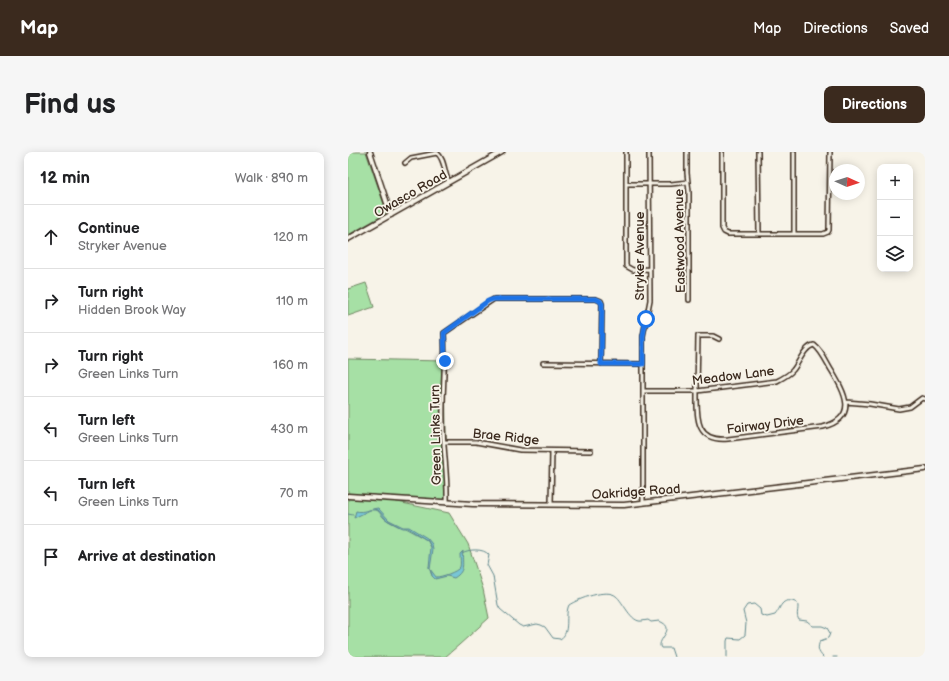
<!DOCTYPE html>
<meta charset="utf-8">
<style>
body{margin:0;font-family:"Balsamiq Sans",sans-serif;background:#f6f6f6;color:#202124}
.controls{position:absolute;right:12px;top:12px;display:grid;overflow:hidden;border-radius:8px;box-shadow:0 2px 10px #0003}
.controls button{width:36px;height:36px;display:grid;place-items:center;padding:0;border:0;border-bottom:1px solid #e0e0e0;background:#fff;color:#202124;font:20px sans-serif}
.compass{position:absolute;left:481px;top:12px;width:36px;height:36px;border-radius:50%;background:#fff;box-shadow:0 2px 10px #0003;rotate:93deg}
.stop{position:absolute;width:12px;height:12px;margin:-9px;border:3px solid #1a73e8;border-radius:50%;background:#fff}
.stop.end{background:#1a73e8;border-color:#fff;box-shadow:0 1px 4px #0008}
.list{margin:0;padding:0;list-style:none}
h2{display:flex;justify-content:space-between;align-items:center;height:52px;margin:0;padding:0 16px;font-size:17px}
h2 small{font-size:13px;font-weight:400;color:#757577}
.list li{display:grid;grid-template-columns:26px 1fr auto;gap:12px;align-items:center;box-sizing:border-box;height:64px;padding:0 16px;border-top:1px solid #e0e0e0}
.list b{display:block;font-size:15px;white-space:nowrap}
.list p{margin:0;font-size:13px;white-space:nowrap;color:#757577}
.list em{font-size:13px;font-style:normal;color:#757577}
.icon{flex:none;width:22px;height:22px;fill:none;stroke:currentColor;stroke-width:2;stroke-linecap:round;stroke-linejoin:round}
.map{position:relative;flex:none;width:577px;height:505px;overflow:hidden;border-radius:8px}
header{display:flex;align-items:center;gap:24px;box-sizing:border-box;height:56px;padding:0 20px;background:#3b2a1e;color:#fff}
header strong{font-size:19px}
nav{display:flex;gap:22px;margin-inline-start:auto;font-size:14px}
.intro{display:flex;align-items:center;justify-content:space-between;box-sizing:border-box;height:96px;padding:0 24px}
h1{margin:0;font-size:28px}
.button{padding:10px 18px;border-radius:8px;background:#3b2a1e;color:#fff;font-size:14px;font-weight:700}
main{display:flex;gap:24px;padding:0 24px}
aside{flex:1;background:#fff;border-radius:8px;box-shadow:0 2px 10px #0003}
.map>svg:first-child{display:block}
</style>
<header>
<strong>Map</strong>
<nav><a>Map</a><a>Directions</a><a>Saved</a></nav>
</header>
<div class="intro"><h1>Find us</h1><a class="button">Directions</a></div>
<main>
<aside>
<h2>12 min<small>Walk · 890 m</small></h2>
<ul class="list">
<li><svg class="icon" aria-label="ahead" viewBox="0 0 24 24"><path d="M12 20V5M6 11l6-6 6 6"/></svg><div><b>Continue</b><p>Stryker Avenue</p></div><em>120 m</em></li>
<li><svg class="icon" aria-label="right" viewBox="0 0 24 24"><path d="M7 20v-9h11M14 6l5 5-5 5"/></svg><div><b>Turn right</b><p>Hidden Brook Way</p></div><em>110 m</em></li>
<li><svg class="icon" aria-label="right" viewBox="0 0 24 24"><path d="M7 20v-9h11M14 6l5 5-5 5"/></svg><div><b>Turn right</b><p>Green Links Turn</p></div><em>160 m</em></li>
<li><svg class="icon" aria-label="left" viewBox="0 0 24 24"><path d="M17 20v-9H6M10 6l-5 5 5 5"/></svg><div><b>Turn left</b><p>Green Links Turn</p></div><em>430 m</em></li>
<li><svg class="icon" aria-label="left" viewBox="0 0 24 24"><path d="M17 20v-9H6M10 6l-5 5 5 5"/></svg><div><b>Turn left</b><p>Green Links Turn</p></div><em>70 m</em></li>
<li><svg class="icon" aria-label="arrive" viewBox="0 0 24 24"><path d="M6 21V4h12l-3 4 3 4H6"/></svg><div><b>Arrive at destination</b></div></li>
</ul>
</aside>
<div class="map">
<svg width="577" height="505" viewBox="0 0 577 505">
<rect width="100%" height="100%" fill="#f7f3e8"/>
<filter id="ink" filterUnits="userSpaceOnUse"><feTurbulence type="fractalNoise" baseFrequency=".025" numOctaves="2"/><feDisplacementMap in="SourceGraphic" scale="8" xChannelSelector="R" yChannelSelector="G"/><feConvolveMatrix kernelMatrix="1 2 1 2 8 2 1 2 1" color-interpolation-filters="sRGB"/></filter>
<g filter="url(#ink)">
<path fill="#a6e0a5" stroke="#708562" d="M0,0H18L39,61L0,83Z
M18,131L26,155L0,164V137Z
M0,207L97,209L99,351L45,349L101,361L120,392L135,437L141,466L111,493L97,505H0Z"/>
<path fill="#78c6d5" stroke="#60888c" d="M30,356L41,368L55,375H61L79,386L84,392L85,397L82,417L88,425C93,425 109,420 112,415C113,412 112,405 112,402L115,399C113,411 119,418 106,426L99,424L87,427L84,424L81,415L83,395L80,389L60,376H54L39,368L30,358H22L6,366L8,359C15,361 22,357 30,356Z"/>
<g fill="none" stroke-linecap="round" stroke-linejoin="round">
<path stroke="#60888c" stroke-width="1" d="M26,357C31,358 32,362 36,366C41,370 46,372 52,375
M0,362L5,363
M57,376L79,388L83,395
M114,401C120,397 136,396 141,403L139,413L145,424L150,453L152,457L171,473L175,475L189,472L193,473L197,475L205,486L212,487C223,481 216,463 221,453C230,447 259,436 268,444C275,449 283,471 294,469C296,469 298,468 300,468L303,470L311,469C329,476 311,485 312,494L313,496H323L326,505
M81,415L84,423
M379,505V489L380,486L392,487L397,483L398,471L395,459L399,453L406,452L412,457L413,463L419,465L427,463C433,456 433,445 447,450C449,451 450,452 450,455C450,460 448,463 451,468L459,469L465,474H474L479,476L482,481L481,484L480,486L472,489C469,496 470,500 475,505
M485,505H489"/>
<defs>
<path id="street" d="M278,0V114L285,118L301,117
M339,0V21L341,40V148
M374,0V76L376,80L380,82H475L480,80L481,78L482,0
M410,0L411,81
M57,11L63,6L89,1C97,7 96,21 101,30
M278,32H323L340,30
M446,82V0
M195,211L295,212
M295,239H349L429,229C435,226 441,223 445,218C451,211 456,195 466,193C473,198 478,209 482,216C495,238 513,265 475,275L380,287C347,290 349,265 349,241V238L350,184H365L371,187
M498,250L522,252L551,257L562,255L574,246L577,247
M96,290H128L172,298L243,299
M99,351C100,324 95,297 95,271C94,241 98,211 96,181L146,147H248L253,149L254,152L253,212
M295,351V184L302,148L301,0
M203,352L204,299"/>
<path id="secondary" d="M22,0L43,63
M0,87L154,0
M0,344L125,352L276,353L577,317"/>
</defs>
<use href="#street" stroke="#3b2a1e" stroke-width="6"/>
<use href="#secondary" stroke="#3b2a1e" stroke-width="7"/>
<use href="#street" stroke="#f7f3e8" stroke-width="3"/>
<use href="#secondary" stroke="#f7f3e8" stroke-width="4"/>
</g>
</g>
<g fill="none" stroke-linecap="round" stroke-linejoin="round" filter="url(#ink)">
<path stroke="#1a73e8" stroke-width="5" d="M97,209L96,181L140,149L146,147H248L252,149L254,152L253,212H295V184L298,167"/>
</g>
<g text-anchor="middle" stroke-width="3.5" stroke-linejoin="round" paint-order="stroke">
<g font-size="13" fill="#3b2a1e" stroke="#f7f3e8">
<text transform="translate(62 41) rotate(-30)" y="5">Owasco Road</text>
<text transform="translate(331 89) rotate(-91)" y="5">Eastwood Avenue</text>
<text transform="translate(291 104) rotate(-90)" y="5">Stryker Avenue</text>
<text transform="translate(385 223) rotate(-7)" y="5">Meadow Lane</text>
<text transform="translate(417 272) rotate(-7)" y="5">Fairway Drive</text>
<text transform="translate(87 283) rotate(-91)" y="5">Green Links Turn</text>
<text transform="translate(158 284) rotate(6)" y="5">Brae Ridge</text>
<text transform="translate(288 339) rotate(-4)" y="5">Oakridge Road</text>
</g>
</g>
</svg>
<div class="controls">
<button>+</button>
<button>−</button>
<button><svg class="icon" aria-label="layers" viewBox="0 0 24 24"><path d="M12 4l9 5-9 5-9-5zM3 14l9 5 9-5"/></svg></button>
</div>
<svg class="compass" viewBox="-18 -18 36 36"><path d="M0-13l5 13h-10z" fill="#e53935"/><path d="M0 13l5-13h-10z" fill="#757577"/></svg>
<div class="stop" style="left:298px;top:167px"></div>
<div class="stop end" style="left:97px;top:209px"></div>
</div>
</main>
